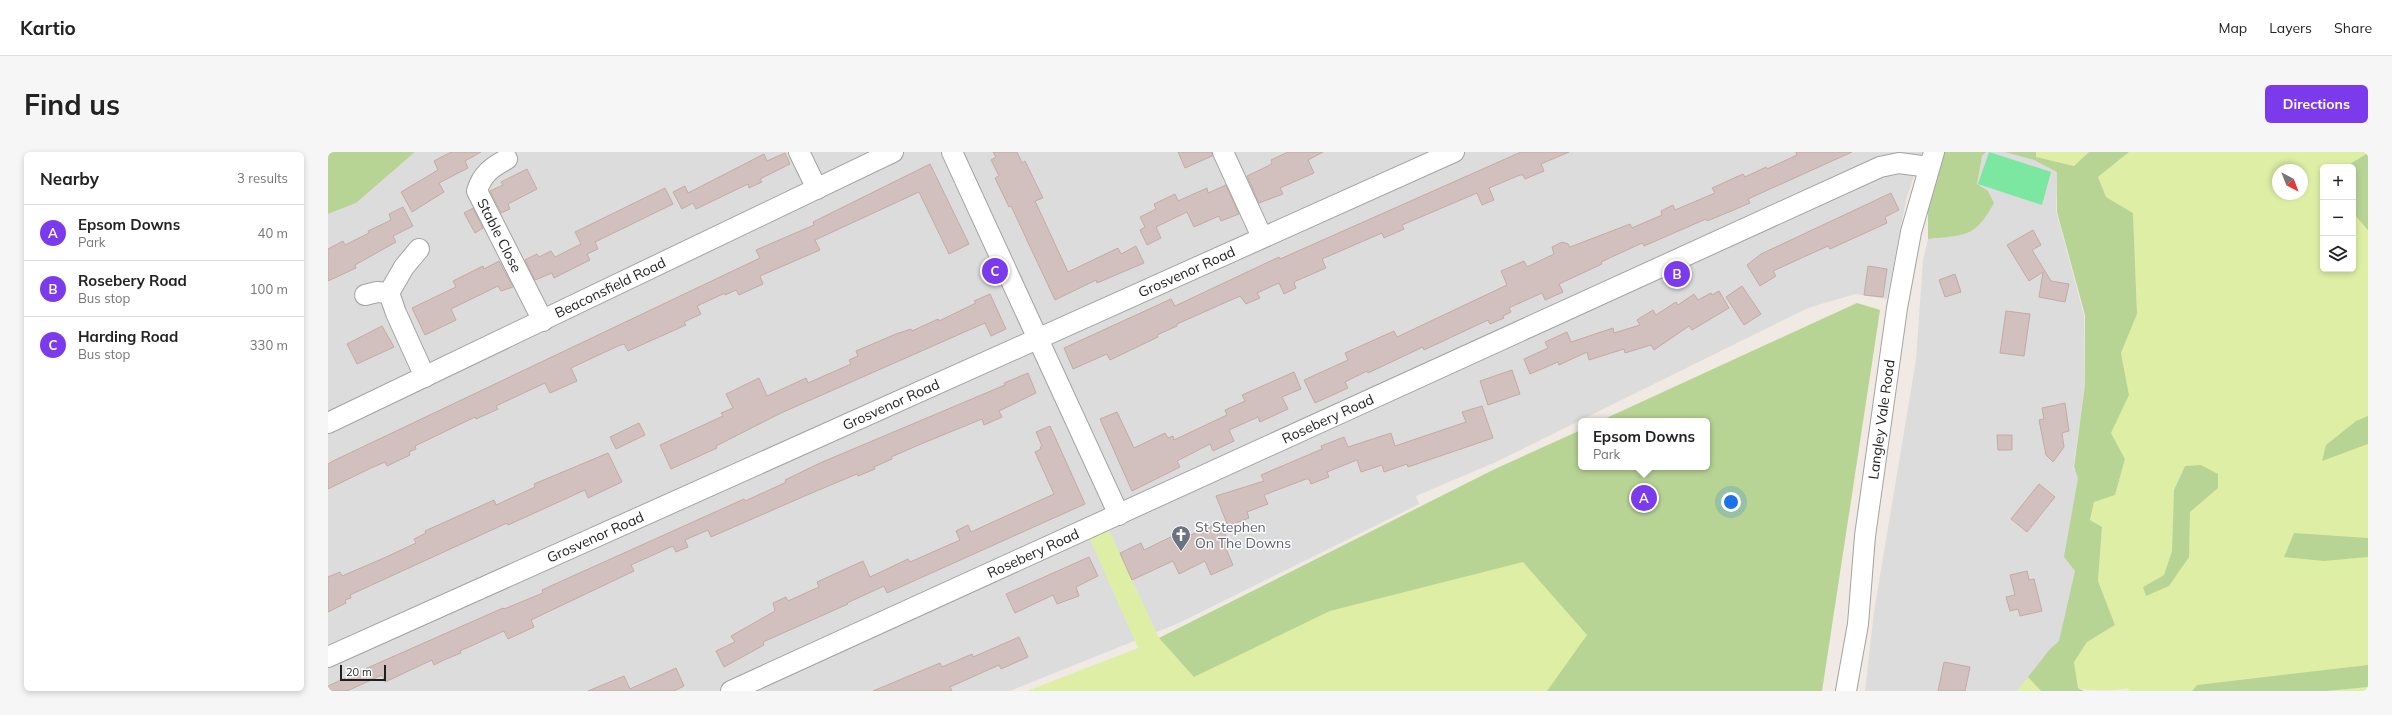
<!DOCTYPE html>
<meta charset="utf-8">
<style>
body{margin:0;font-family:Mulish,sans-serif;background:#f6f6f6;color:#222}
.controls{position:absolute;right:12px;top:12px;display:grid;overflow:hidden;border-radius:6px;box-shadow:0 2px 6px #0003}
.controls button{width:36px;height:36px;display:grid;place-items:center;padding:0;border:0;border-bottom:1px solid #e0e0e0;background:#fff;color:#222;font:20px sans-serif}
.compass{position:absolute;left:1944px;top:12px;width:36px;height:36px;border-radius:50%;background:#fff;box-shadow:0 2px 6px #0003;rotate:138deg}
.scale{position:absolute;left:12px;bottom:10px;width:46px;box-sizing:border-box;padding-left:4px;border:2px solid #1f1f1f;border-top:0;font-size:11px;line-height:14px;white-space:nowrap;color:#1f1f1f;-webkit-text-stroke:3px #fff;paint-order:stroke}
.you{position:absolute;left:1403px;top:350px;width:14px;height:14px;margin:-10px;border:3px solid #fff;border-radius:50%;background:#1a73e8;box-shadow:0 0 0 6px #1a73e833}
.badge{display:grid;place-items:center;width:26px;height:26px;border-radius:50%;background:#7c3aed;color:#fff;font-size:13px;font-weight:700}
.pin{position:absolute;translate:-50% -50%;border:2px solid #fff;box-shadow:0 1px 4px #0006}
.popup{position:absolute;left:1250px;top:266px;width:132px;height:52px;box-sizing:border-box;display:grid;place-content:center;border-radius:6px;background:#fff;filter:drop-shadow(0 1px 3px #0005);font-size:13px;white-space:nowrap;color:#767676}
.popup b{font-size:15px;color:#222}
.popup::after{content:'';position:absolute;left:50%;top:100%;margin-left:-8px;border:8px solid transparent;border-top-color:#fff}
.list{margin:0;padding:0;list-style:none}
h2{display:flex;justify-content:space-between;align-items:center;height:52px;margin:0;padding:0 16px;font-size:17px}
h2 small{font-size:13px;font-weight:400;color:#767676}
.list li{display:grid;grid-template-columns:26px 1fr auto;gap:12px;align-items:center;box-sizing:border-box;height:56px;padding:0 16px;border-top:1px solid #e0e0e0}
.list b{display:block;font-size:15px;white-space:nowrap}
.list p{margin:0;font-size:13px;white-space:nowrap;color:#767676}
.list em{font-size:13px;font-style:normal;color:#767676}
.icon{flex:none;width:22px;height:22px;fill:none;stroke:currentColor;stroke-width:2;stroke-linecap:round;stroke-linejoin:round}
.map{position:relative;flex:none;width:2040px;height:539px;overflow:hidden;border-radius:6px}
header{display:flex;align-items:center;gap:24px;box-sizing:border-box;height:56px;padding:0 20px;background:#fff;border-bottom:1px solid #e0e0e0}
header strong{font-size:19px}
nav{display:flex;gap:22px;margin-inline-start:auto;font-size:14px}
.intro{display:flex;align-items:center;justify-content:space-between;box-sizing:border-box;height:96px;padding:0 24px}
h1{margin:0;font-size:28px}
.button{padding:10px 18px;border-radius:6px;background:#7c3aed;color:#fff;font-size:14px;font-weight:700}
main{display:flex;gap:24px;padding:0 24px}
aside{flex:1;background:#fff;border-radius:6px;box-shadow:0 2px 6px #0003}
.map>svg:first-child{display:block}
</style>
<header>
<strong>Kartio</strong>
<nav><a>Map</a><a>Layers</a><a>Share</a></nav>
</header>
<div class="intro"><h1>Find us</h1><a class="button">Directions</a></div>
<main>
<aside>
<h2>Nearby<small>3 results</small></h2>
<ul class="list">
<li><span class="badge">A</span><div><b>Epsom Downs</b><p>Park</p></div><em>40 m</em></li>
<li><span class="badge">B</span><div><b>Rosebery Road</b><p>Bus stop</p></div><em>100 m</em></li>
<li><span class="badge">C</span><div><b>Harding Road</b><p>Bus stop</p></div><em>330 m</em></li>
</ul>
</aside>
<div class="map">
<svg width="2040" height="539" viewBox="0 0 2040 539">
<rect width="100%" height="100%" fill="#f0e9e4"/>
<path fill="#dddcdc" d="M87,0H1594L1578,48L1559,147L1527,142L1480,156L1168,310L1088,344L1091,352L851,471L682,539H0V62L28,51Z
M1627,0H1686L1730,13L1728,59L1756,163L1757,234L1745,317L1753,319L1757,407L1732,497L1708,517L1689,539H1537L1546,460L1588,208L1595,108L1600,87Z"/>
<path fill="#deefa5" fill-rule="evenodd" d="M1677,0H1761L1747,14Z
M1801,0H2040V539H1801L1800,536C1787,539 1762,539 1750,536L1745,510L1759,490L1787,473L1770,429L1774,375L1762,369L1766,350L1787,343L1797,307L1782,281L1801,243L1793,201L1809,162L1805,61L1778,45L1770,25ZM1995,15H2025V117H1995ZM1950,18H1974V42H1950Z
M1529,151L1552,158L1494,539H699L810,496L762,387L780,376L831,486L1167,317L1253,278V315H1379V269H1272Z
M1700,525L1713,539H1689Z"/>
<path fill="#b8d495" d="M0,0H87L28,51L0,62Z
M1614,0H1658L1654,4L1649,32L1660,39L1666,51C1647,86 1637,83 1600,87V53Z
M1677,0H1708V5L1746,14L1761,0H1801L1770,25L1778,45L1805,61L1809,162L1793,201L1801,243L1783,281L1797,307L1787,343L1766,350L1762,368L1774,375L1770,429L1787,473L1759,490L1746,510L1750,536L1756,539H1713L1700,525L1722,497L1731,489L1747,419L1736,405L1750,326L1746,315L1757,233V163L1729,60V20L1706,8Z
M2040,1V78L2025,61V15H2017Z
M1529,151L1552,158L1494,539H1219L1259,483L1195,410L1002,459L866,525L831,486L1167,317L1253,278V315H1379V269H1272Z
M2040,264V292L1994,309L1998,293L2028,269Z
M1873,313L1890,322V336L1862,360L1861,405L1841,434L1818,444L1815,435L1836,423L1844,399L1846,338L1857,314Z
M1966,381L2040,386V405L1996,409L1956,405Z
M2040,513V535L1998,539H1864L1869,533Z"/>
<path fill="#7be7a0" d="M1661,0L1723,20L1714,53L1650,32Z"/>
<path fill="#d1c0bd" stroke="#c4aaa5" d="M123,0H153L137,9L140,16L111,31L116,40L84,60L73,40L110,18L106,9Z
M665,0H689L694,11L697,9L715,46L707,49L740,120L790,96L793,102L808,94L816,111L769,131L768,128L727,148L683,54L681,55L667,26L671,24L663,8L668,5Z
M850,0H884V4L857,16Z
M960,0H995L980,8L986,21L952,36L955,42L931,51L919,24L940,14L944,11L943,8Z
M1193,0H1241L1213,12L1216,19L1197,27L1195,23H1192L1161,36L1166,48L1154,53L1149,41L1074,73L1076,77L1056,86L1054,81L994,107L998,116L968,129L966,131L968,136L956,142L951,131L929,141L932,146L918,152L912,144L849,172V174L829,183L830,185L782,208L779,202L745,217L736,196L843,147L847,154L951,105L952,107Z
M1468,0H1524L1420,47L1422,51L1401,60L1379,69L1378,67L1316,94L1314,91L1273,110L1274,112L1231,132L1235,140L1217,148L1214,141L1185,154L1181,156L1183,160L1175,164L1176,166L1162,172L1160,168L1096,198L1095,195L1040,221L1039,219L1017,230L1020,236L987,251L976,228L1020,208L1017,201L1037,192L1066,179L1069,185L1179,133L1173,119L1196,109L1199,115L1226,102L1224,95L1234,90L1240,92L1242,95L1302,72L1304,76L1334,63L1333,59L1345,53L1347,58L1387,41L1384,36L1415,22L1417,25L1438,15L1439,17L1469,3Z
M457,1L462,12L432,27L434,30L421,36L420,32L368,57L365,51L354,57L345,40L357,34L360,41L436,2L439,9Z
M602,12L641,92L621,102L591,40L487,88L492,98L432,124L435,132L411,143L408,138L397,143V141L369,154L373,162L356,170L358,173L300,199L296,192L290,194L243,216L249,229L222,241L217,231L168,254L170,257L148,267L147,265L87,294L88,297L81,300L82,303L59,314L57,310L43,316L0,337V312L5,309L432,106L428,98L486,73L485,70Z
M199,17L209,37L180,52L182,57L173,61L162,39L175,33L173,30Z
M898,33L911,62L893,69L891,64L866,75L859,60L828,75L833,86L819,93L812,78L817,75L812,65L828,57L826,52L847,42L850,49L879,36L880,41Z
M337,36L345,52L267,90L270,97L259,102L262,108L226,126L224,121L207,128L197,108L209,102L211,105L223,99L227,105L253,92L247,80Z
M1563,41L1571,58L1557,65L1559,71L1502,97L1500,94L1445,119L1448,124L1432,134L1419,113L1433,102Z
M75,55L85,74L65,84L68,90L27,113L28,116L0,129V97L15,89L17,93L41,81L40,79L63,68L61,62Z
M145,56L155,76L147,81L136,61Z
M1705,78L1713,93L1704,98L1723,129L1741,132L1737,150L1711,145L1715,120L1701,129L1679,93Z
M171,109L185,135L173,139L170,134L123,157L128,168L97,183L84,156L128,135L125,129L155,114L156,117Z
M1540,114L1559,117L1555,145L1536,143Z
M1627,122L1633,140L1617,145L1611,128Z
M1414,134L1433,162L1416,173L1398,145Z
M1391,139L1401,156L1364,178L1361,174L1326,198L1323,193L1297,201L1296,197L1261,208L1259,200L1231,213L1230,210L1202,222L1196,207L1220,196L1217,190L1239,180L1243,190L1285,176L1286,181L1312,173L1309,168L1325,158L1328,163L1348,150L1350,153L1366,142L1370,148L1383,141L1384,143Z
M662,142L678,177L663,184L657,171L453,261L388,294L389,296L343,317L332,293L395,264L393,261L405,256L398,242L431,226L439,244L478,226L480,231L523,212L521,208L530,204L528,199L568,182L583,177L584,179L610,167L611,169L648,151L646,149Z
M1678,159L1702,162L1696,204L1672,201Z
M54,174L66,195L29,212L19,192Z
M1184,218L1192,242L1160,253L1152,229Z
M966,220L973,237L954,245L960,257L932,270L930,265L901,278L906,289L885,299L882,292L849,309L852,315L804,339L772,267L789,260L806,296L837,281L840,286L845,284L846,288L899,263L897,258L917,249L914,243Z
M700,221L708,241L671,259L674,265L656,273L654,267L593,292L563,305L564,307L546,315L547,317L530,324L529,322L479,343L383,385L380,378L357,388L360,395L348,400L345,394L303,413L306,419L203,468L206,475L180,487L176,479L132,499L133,501L116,508L106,513L104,508L57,530L54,523L19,539H0V534L46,513L175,456L176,457L215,441L214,438L227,432L416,347L417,349L450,334L458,330L457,328L492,311L677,233L676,231Z
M1737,251L1741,279L1734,281L1736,295L1725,310L1718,303L1711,268L1716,267L1714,256Z
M1154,254L1165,286L1080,315L1079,312L1056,320L1054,313L1033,320L1029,308L999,320L1001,325L983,332L981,327H978L936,343L940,352L919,360L921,366L900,374L888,344L936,329L933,323L994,297L993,294L1016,285L1020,295L1063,281L1067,294L1138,270L1134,260Z
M311,271L317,283L288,297L282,285Z
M722,274L757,352L559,441L556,434L519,451L520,452L435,490L436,493L396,515L388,499L407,490L403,484L447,459L445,451L458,445L460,449L491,435L489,430L535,409L542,425L580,407L582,410L632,388L628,379L640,373L643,380L726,342L707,300L713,297L712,295L714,294L708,280Z
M1669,283H1684V298H1670Z
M280,301L294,330L260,346L257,338L180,373L179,371L22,443L23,446L17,448L18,451L0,460V425L12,420L14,424L56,406L88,391L86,387L98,381L97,379L166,348L168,353L207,335L206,332Z
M1711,332L1727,345L1699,380L1683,367Z
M893,370L901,392L897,394L905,413L883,423L877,409L851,422L845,409L804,428L792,401L813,391L816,398L855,379L858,385Z
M761,405L770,424L748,435L751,444L729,452L725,443L687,461L678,442Z
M1699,419L1701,428L1706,427L1714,459L1692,464L1690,457L1682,459L1678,445L1687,443L1682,423Z
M691,485L700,505L673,517L671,513L622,535L624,539H545L612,511L614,515L644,502L645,505Z
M1616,510L1642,515L1637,539H1610Z
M348,516L356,534L346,539H260L296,524L302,537Z"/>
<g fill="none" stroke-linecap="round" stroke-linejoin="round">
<defs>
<g id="minor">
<path d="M471,0L489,37"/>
<path d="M624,0L791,363"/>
<path d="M895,0L934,85"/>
<path id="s1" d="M179,7C164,15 154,22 149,39L215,169"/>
<path d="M91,97L76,115L61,141L68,161L97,225"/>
<path d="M37,143L49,140L61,141"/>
<path id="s2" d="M0,271L565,0"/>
<path id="s3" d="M0,505L1126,0"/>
<path id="s4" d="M403,539L1552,15L1571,11L1601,15"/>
<path id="s5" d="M1518,539L1530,472L1537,384L1569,156L1583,80L1606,0"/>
</g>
</defs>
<use href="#minor" stroke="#a3a3a3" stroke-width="22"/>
<use href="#minor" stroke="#fff" stroke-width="20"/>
</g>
<defs>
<symbol id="church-pin" viewBox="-11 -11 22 30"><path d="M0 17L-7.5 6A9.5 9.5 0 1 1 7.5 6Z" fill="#6b7280" stroke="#fff"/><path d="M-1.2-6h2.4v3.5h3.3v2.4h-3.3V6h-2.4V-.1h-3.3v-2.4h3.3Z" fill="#fff"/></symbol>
</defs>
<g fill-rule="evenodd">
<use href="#church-pin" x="842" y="372" width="22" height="30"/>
</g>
<g text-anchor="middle" stroke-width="3" stroke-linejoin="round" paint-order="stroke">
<g font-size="14" fill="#1f1f1f" stroke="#fff">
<text dy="5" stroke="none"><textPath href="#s1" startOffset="95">Stable Close</textPath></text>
<text dy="5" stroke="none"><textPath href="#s3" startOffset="941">Grosvenor Road</textPath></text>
<text dy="5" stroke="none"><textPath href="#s2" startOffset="313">Beaconsfield Road</textPath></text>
<text dy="5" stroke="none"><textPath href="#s3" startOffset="617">Grosvenor Road</textPath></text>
<text dy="5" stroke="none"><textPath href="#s4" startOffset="656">Rosebery Road</textPath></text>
<text dy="5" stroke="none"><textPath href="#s5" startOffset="274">Langley Vale Road</textPath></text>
<text dy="5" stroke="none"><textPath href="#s3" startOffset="293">Grosvenor Road</textPath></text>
<text dy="5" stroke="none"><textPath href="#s4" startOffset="332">Rosebery Road</textPath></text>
</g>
<g font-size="14" fill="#5b616d" stroke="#fff" text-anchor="start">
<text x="867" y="380">St Stephen<tspan x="867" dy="16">On The Downs</tspan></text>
</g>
</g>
</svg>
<div class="controls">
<button>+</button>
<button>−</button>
<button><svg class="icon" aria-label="layers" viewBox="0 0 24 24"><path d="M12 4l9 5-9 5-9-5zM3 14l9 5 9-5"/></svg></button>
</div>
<svg class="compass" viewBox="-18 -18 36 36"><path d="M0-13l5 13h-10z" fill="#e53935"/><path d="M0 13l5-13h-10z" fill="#767676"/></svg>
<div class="scale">20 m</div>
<div class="you"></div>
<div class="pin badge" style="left:1316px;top:346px">A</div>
<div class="popup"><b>Epsom Downs</b>Park</div>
<div class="pin badge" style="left:1349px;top:122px">B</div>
<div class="pin badge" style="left:667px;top:119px">C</div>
</div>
</main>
